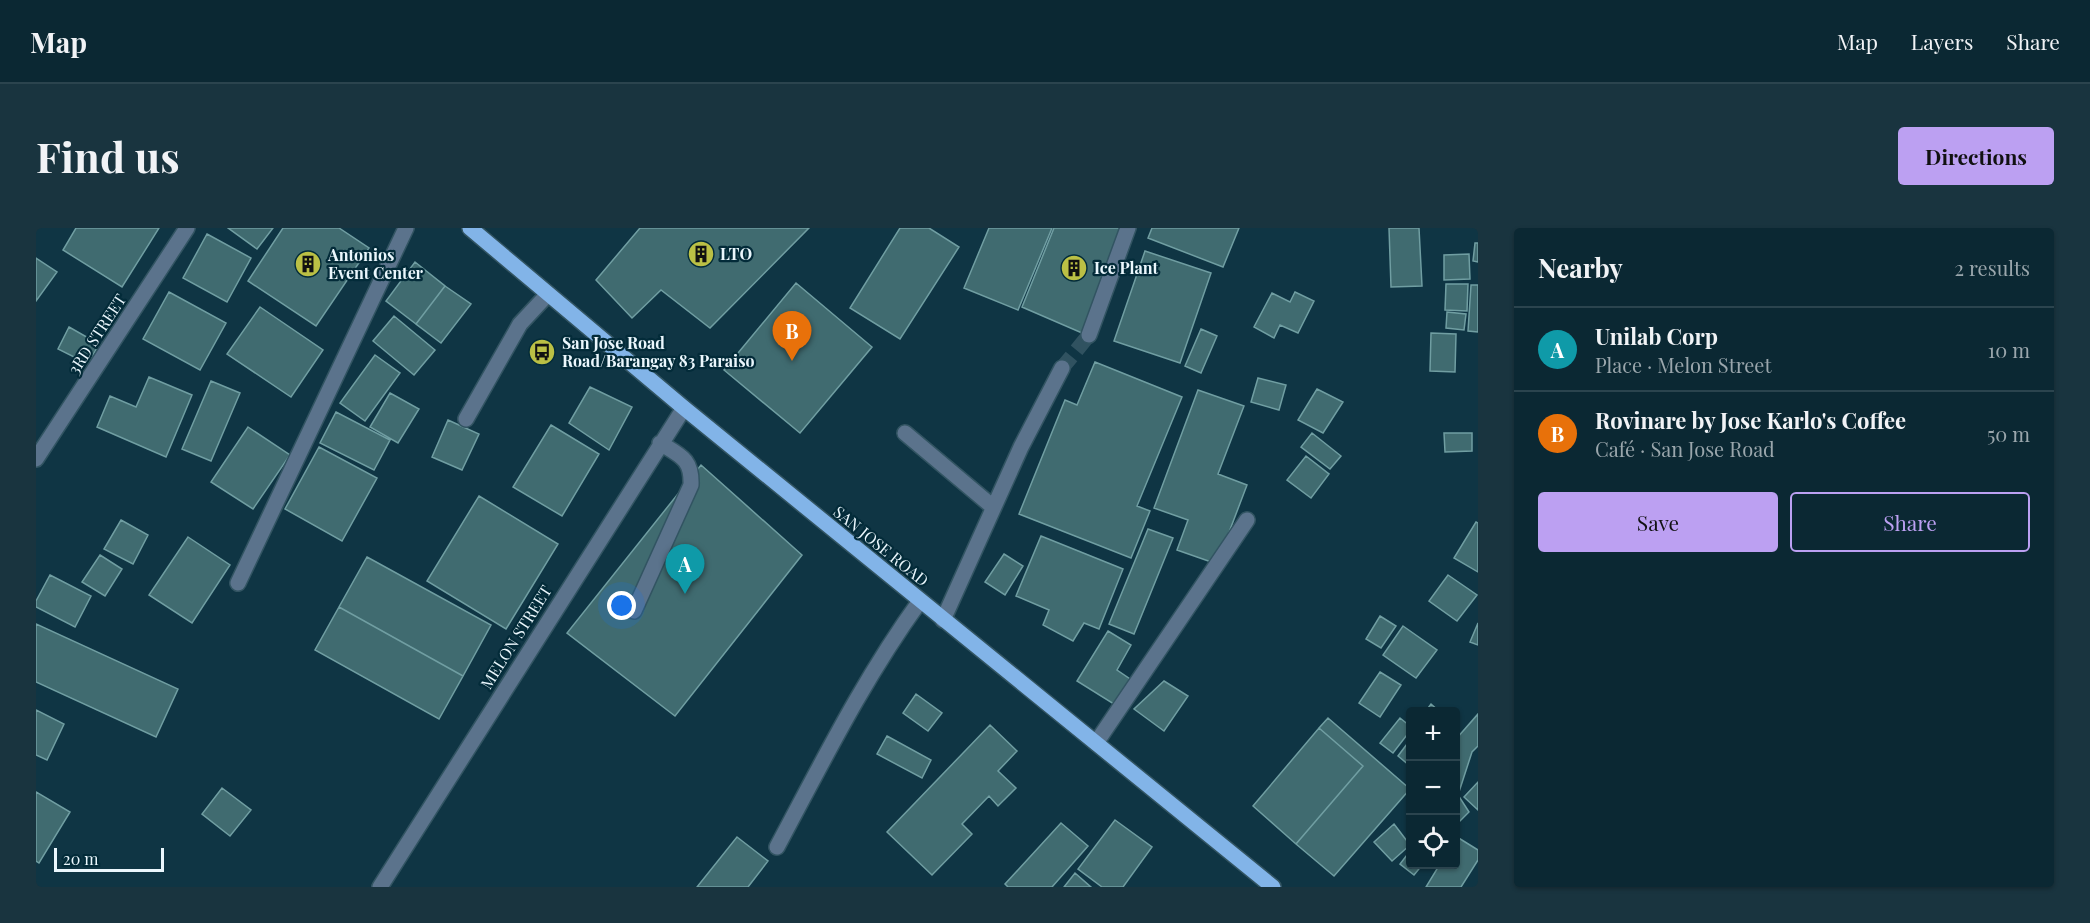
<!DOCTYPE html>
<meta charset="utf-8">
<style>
body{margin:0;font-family:"Playfair Display",serif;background:#19343f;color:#f1f3f6}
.controls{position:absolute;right:18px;bottom:18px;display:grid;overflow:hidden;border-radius:6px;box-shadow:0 2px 4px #0004}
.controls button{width:54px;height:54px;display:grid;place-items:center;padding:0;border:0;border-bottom:2px solid #2b444e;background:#0b2833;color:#f1f3f6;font:30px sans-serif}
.scale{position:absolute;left:18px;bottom:15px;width:110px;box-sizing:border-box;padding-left:6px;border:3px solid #ebf7fd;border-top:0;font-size:16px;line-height:21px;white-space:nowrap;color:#ebf7fd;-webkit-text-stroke:4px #032b39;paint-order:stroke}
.you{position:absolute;left:586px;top:378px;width:21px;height:21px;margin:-15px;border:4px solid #fff;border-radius:50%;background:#1a73e8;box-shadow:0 0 0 9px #1a73e833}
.badge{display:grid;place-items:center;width:39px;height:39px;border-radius:50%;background:#bca0f2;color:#fff;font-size:20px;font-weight:700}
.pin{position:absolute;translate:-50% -50px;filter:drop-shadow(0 2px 3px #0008)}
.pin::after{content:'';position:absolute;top:32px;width:21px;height:18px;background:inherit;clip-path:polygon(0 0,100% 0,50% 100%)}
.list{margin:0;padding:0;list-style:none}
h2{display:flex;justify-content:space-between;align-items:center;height:78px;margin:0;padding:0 24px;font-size:26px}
h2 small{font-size:20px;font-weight:400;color:#9aa6ac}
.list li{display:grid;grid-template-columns:39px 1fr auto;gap:18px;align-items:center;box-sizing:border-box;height:84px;padding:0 24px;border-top:2px solid #2b444e}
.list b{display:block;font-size:22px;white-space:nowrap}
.list p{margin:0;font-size:20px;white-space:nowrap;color:#9aa6ac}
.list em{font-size:20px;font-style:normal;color:#9aa6ac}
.actions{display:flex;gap:12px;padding:18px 24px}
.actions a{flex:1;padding:14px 0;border:2px solid #bca0f2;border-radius:6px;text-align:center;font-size:21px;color:#bca0f2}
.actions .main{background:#bca0f2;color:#111}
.icon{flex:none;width:33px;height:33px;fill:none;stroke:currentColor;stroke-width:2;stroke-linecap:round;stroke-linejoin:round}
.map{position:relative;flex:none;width:1442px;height:659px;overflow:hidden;border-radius:6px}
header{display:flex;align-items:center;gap:36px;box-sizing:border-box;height:84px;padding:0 30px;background:#0b2833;border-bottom:2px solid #2b444e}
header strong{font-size:28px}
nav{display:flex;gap:33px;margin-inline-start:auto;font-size:21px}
.intro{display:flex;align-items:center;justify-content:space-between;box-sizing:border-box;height:144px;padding:0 36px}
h1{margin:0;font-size:42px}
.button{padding:15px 27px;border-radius:6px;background:#bca0f2;color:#111;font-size:21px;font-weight:700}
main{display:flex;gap:36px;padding:0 36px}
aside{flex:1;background:#0b2833;border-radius:6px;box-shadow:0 2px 4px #0004}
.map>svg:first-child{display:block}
</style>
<header>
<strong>Map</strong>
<nav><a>Map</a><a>Layers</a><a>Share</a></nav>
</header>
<div class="intro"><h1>Find us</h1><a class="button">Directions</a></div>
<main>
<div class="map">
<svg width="1442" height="659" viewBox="0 0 1442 659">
<rect width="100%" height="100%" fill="#0f3544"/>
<path fill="#406b70" stroke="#709ea2" stroke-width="1.5" d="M40,0H123L86,59L27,22Z
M192,0H237L221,21Z
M247,0H303L333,20L280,98L212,53Z
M604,0H773L674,100L625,62L596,90L560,52Z
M864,0H893L923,19L864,111L814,80Z
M953,0H1016L982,82L928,60Z
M1018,0H1090L1046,105L986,79Z
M1116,0H1203L1187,39L1112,10Z
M1353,0H1383L1386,58L1355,59Z
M171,6L215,30L191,74L147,50Z
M1439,15H1442V34L1437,33Z
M1109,23L1175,45L1144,135L1078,113Z
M1433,26L1434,51L1408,52V27Z
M0,30L21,44L0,73Z
M379,34L409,58L380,96L350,73Z
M760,55L836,119L764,205L688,142Z
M1410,56H1432L1431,83L1409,82Z
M1435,57H1442V104L1432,103Z
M409,58L435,76L405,115L380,96Z
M133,64L190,95L164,142L107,111Z
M1259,64L1278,73L1262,105L1244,97L1238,110L1218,99L1236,65L1254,74Z
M224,79L287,122L255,169L191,126Z
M1411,84L1430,86L1428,102L1410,100Z
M358,88L399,122L378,147L337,113Z
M33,99L63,116L52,136L22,121Z
M1165,101L1181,108L1165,145L1149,138Z
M1395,105L1420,106L1419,144L1394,143Z
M339,127L364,145L329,193L304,175Z
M1059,134L1146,169L1101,278L1114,283L1095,330L983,286L1029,172L1041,177Z
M113,149L156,167L130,229L61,199L74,168L100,179Z
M1222,150L1250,157L1243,182L1215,174Z
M175,153L204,165L175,233L146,221Z
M554,159L596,179L573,222L533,195Z
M1281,161L1307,174L1287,205L1262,192Z
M1162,162L1208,178L1182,246L1211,257L1181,336L1141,322L1152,292L1118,280Z
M354,165L383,181L362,215L334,199Z
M300,184L354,212L338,242L284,215Z
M412,192L443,206L426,242L396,229Z
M515,197L563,226L526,288L477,259Z
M212,199L254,227L217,281L175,254Z
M1276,205L1305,228L1294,241L1265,219Z
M1408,205H1436V223L1409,224Z
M283,219L341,250L306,313L249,281Z
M1270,228L1293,246L1275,270L1251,252Z
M665,237L766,327L639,488L531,405Z
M443,268L522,316L470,401L391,353Z
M85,292L112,307L97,336L68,321Z
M1440,294L1442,295V344L1418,330Z
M1112,301L1137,310L1098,406L1073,396Z
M1005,308L1087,341L1063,401L1048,395L1037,413L1007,397L1013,382L980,368Z
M152,309L194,337L156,395L113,367Z
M968,326L987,338L969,367L949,354Z
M64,327L86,341L69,368L46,354Z
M331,329L455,397L427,448L303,379Z
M14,347L55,368L39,399L0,379V373Z
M1412,347L1441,367L1421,393L1393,373Z
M303,379L427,448L403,491L279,422Z
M1344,388L1360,398L1345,420L1330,411Z
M1442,395V417L1434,414Z
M0,396L142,461L120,509L0,454Z
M1367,398L1401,422L1380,450L1347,427Z
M1072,403L1095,417L1081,442L1097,453L1081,478L1041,453Z
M1344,444L1365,457L1344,489L1323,475Z
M1128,453L1152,468L1128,503L1098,481Z
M880,466L906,485L892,503L867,485Z
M1395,476L1404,484H1389Z
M0,482L28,496L11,532L0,527Z
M1442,486V518L1436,524L1422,567L1433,584L1420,597V511Z
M1292,490L1374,561L1298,648L1260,616L1327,538L1283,500Z
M1364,490L1374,498V503L1357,525L1344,515Z
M954,497L981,523L962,543L980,560L962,578L953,568L926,596L936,606L896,647L851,604Z
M1283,500L1327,538L1260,616L1217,578Z
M851,508L895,532L886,550L841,526Z
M1374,512V538L1362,528Z
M1442,554V582L1428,569Z
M186,560L215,582L194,608L166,586Z
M0,564L34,584L3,635L0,633Z
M1079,592L1116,619L1087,659H1066L1042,641Z
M1025,595L1052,618L1016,659H972L969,656Z
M1358,596L1374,617L1356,633L1338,614Z
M701,609L732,633L712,659H661Z
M1421,609L1442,622V632L1425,659H1390L1404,636H1420Z
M1374,623V636H1387L1378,647L1364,636Z
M1039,645L1055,659H1028Z"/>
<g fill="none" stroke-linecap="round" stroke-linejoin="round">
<path stroke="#305260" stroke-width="15" stroke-dasharray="15 8" stroke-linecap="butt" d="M1026,140L1053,107"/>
<defs>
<path id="minor" d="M1053,107L1092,0
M430,191L484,96L512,66
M869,205L957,279
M0,231L151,0
M202,355L370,0
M598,383L655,257C656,231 645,228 624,215
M907,392L985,219L1026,140
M1060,515L1211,292
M741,619C786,535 828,450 884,373
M344,659L648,180"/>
<path id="major" d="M434,0L648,180L1237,659"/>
</defs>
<use href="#minor" stroke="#325462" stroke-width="18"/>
<use href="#major" stroke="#325462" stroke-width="18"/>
<use href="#minor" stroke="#5b738c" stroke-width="15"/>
<use href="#major" stroke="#82b4e8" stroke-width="15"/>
</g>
<defs>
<symbol id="building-disc" viewBox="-11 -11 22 22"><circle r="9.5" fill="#bbc045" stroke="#032b39"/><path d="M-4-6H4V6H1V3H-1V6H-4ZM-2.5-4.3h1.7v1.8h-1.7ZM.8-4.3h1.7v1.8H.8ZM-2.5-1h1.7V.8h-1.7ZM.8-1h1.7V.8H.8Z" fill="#111"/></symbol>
<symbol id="bus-disc" viewBox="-11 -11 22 22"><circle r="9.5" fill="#bbc045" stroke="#032b39"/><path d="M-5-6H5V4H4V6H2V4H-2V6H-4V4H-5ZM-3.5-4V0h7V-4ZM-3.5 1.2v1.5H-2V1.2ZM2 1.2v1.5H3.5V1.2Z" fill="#111"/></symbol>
</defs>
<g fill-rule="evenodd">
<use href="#building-disc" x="650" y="11" width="30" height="30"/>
<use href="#building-disc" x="257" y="21" width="30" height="30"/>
<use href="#building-disc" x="1023" y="25" width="30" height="30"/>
<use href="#bus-disc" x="491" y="109" width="30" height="30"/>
</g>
<g text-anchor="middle" stroke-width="4.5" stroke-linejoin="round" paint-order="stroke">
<g font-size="16" font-weight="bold" fill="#ebf7fd" stroke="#032b39" text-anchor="start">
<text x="684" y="32">LTO</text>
<text x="292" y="33">Antonios<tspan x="292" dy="18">Event Center</tspan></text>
<text x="1058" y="46">Ice Plant</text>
<text x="526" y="121">San Jose Road<tspan x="526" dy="18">Road/Barangay 83 Paraiso</tspan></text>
</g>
<g font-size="16" fill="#ebf7fd" stroke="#032b39">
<text transform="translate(61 106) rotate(-57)" y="6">3RD STREET</text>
<text transform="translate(845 318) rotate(39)" y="6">SAN JOSE ROAD</text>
<text transform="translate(480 409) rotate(-58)" y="6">MELON STREET</text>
</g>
</g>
</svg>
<div class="controls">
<button>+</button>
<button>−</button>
<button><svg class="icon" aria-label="locate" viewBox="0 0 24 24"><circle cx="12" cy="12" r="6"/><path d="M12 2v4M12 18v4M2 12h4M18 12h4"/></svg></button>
</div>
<div class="scale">20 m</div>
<div class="you"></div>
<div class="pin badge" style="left:649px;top:366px;background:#0f9aa8">A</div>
<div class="pin badge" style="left:756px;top:133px;background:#e8710a">B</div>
</div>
<aside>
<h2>Nearby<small>2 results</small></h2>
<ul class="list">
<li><span class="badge" style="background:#0f9aa8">A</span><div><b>Unilab Corp</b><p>Place · Melon Street</p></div><em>10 m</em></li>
<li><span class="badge" style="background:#e8710a">B</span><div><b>Rovinare by Jose Karlo's Coffee</b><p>Café · San Jose Road</p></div><em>50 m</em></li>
</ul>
<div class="actions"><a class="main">Save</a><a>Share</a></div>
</aside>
</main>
